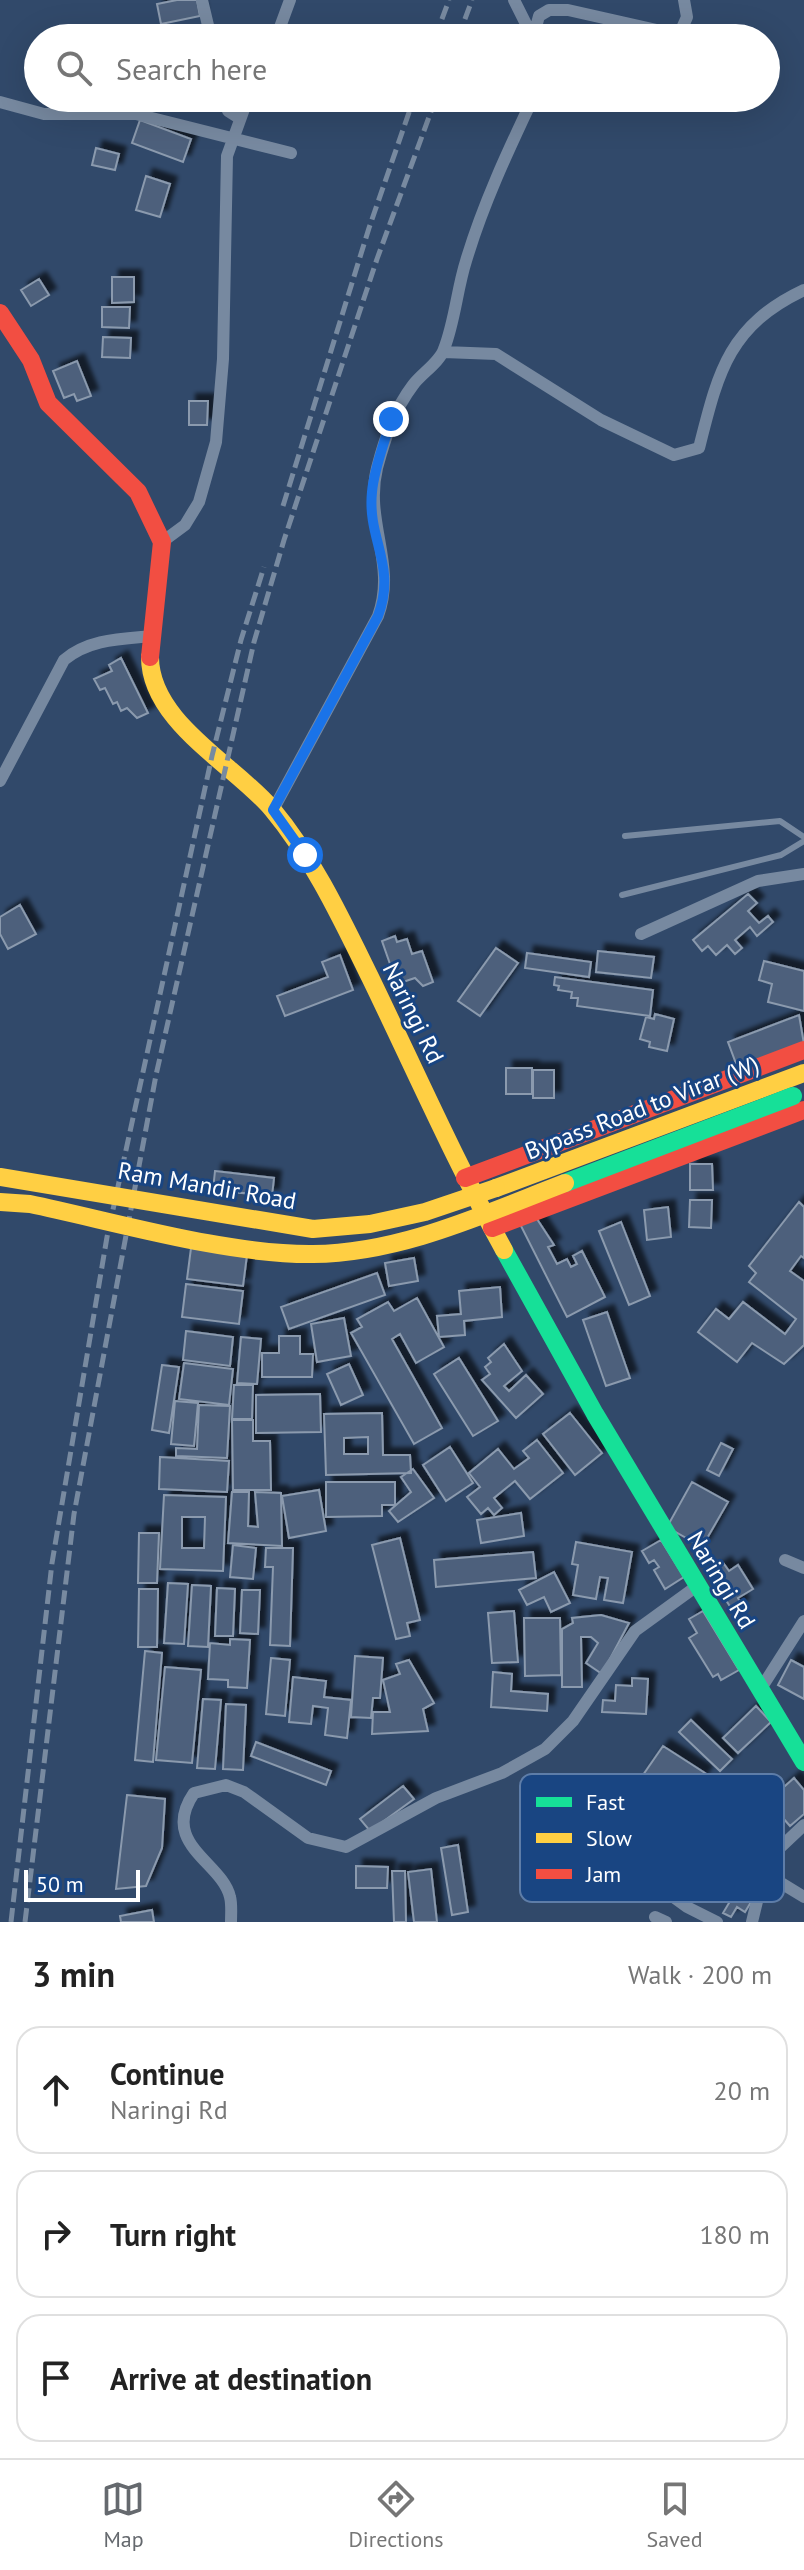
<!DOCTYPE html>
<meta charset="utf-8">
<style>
body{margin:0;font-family:"PT Sans",sans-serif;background:#f6f6f6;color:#222}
.scale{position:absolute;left:24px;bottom:20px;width:116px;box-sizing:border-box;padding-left:8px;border:4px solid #fff;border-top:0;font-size:22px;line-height:28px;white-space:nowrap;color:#fff;-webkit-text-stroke:6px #194582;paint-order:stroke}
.stop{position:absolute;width:24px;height:24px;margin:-18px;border:6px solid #1a73e8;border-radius:50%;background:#fff}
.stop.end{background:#1a73e8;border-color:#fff;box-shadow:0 2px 8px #0008}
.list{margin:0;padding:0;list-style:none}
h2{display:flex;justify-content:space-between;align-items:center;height:104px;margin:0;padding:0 32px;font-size:34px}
h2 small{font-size:26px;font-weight:400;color:#767676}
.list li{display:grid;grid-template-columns:52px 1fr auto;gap:24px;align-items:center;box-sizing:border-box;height:128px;margin:0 16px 16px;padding:0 16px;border:2px solid #e0e0e0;border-radius:24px}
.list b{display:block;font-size:30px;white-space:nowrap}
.list p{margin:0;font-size:26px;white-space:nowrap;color:#767676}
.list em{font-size:26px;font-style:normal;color:#767676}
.icon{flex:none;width:44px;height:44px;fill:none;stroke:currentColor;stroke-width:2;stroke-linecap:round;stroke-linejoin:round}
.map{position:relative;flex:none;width:804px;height:1922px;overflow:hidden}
.search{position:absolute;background:#fff;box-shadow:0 8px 32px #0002;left:24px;right:24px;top:24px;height:88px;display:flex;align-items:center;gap:20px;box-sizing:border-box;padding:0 28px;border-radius:44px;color:#767676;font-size:30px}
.sheet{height:536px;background:#fff}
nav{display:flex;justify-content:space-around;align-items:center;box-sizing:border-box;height:112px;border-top:2px solid #e0e0e0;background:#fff;font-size:22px;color:#767676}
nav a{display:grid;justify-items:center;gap:4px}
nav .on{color:#65696e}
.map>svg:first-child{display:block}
</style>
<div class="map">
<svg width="804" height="1922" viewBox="0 0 804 1922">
<defs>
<filter id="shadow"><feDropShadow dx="7" dy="-7" stdDeviation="2" flood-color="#0009"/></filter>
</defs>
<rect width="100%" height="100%" fill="#31496a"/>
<path fill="#4d617b" stroke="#8b9aae" stroke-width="2" fill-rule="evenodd" filter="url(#shadow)" d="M177,0H197L200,16L161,24L157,4Z
M140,120L191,139L183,162L132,143Z
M96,148L119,154L115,170L92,165Z
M146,176L170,184L160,217L136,210Z
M112,277H134V302L112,303Z
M39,279L49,295L31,306L21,290Z
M102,307H130L129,328L102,327Z
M103,337L131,338L130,358L102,357Z
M77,361L91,396L77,401L74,394L64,398L53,371Z
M189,401H208L207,425H189Z
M121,658L148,713L137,718L127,708L121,711L117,702L113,704L105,688L100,690L94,679L112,671L109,665Z
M748,894L757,903L748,911L759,923L768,916L773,922L757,936L750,927L735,940L742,948L735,954L727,945L716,955L708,946L702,951L693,940Z
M20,905L36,934L8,949L0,934V917Z
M395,936L397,942L407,939L412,954L422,951L433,982L423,986L415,978L397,984L382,941Z
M496,948L518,963L480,1016L458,1001Z
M598,951L654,957L651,978L596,972Z
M527,953L591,962L589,977L525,968Z
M340,955L353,990L285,1016L277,996L328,977L322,962Z
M764,961L804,971V1011L768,1002L772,984L759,980Z
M555,977L653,990L650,1016L577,1006L578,998H571L572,992L558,990L559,986L554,985Z
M655,1014L674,1019L667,1051L649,1047L650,1042L640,1039L646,1017L654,1019Z
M799,1015L804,1044L738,1069L728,1042Z
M506,1068H532V1094H506Z
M533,1070H554V1098H533Z
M690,1164H712L713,1190H690Z
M215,1171L274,1178L272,1196L213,1190Z
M690,1200H712L711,1228L689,1227Z
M799,1202L804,1207V1258L801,1256L790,1271L804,1281V1345L784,1364L752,1343L737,1362L698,1332L716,1309L729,1319L743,1302L785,1334L796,1319L749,1282L756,1273L749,1266Z
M668,1207L671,1237L647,1240L644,1210Z
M535,1216L554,1245L548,1247L557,1264L567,1259L571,1267L577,1264L573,1256L582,1251L605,1297L567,1317L520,1224Z
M621,1222L650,1296L629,1305L599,1231Z
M191,1248L247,1255L243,1286L187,1279Z
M414,1258L418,1281L389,1286L385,1263Z
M377,1273L385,1295L289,1329L281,1307Z
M186,1284L243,1291L239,1324L182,1317Z
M500,1287L502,1317L464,1321L465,1335L439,1337L437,1316L461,1314L459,1291Z
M417,1298L444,1347L416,1363L400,1334L392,1339L442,1428L414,1444L351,1333L362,1327L357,1319L388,1302L394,1311Z
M607,1312L630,1378L606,1386L583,1320Z
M344,1318L351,1356L317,1362L311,1324Z
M186,1331L233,1337L230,1366L183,1360Z
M279,1336H300V1354H313L312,1377H262V1353H279Z
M241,1337L261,1339L257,1384L237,1383Z
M504,1344L522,1371L504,1386L509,1391L526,1375L543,1394L516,1418L482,1380L490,1374L485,1367L491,1362L488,1358Z
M459,1358L498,1421L473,1436L434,1374Z
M184,1363L233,1369L229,1405L179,1399Z
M349,1364L363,1395L341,1405L327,1374Z
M162,1365L179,1367L169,1433L152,1430Z
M234,1385H253L252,1419H232Z
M320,1394L321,1432L256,1433V1395Z
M175,1401L198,1403L194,1446L171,1444Z
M199,1405L230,1406L227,1458L176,1456V1448L197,1449Z
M382,1413L383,1455H410L411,1473L326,1475L324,1414ZM368,1437V1454H344V1438Z
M570,1413L602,1453L575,1475L543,1434Z
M232,1420H253V1441H270L271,1490H233Z
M537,1440L563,1473L530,1499L515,1481L494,1498L502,1508L494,1515L488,1508L481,1514L467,1497L480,1487L469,1473L498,1449L514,1469L529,1458L523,1451Z
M721,1443L733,1449L719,1476L707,1470Z
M450,1447L473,1483L446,1501L423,1465Z
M160,1457L229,1461L227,1492L159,1489Z
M413,1469L434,1498L398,1522L389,1511L411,1492L401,1477Z
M326,1482H395V1505H382V1516L326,1517Z
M692,1482L728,1502L702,1547L667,1527Z
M319,1490L326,1531L289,1538L282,1496Z
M232,1492H249L248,1526L258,1527L255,1492L281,1493L282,1546L228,1543Z
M164,1495L226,1497L223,1571L160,1569ZM182,1517H205L204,1548H182Z
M521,1513L524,1536L481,1543L477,1520Z
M139,1533H159L157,1583H138Z
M400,1538L420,1620L407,1623L410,1636L396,1639L372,1545Z
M661,1540L684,1577L665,1589L654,1570L659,1567L654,1560L649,1563L642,1551Z
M576,1542L632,1552L623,1603L604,1600L608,1578L600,1577L596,1599L573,1595L578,1565L572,1564Z
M233,1545L256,1548L253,1579L230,1577Z
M266,1548H293L290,1646L270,1645L273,1567H265Z
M533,1552L536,1578L436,1587L434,1560Z
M724,1564L729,1571L738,1565L753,1589L738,1598L742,1605L733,1611L709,1574Z
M554,1572L570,1603L551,1612L544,1597L527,1605L519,1590Z
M168,1583L188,1584L184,1644L164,1643Z
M192,1585L211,1586L208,1647L188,1646Z
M217,1588L235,1589L233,1636H215Z
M139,1589H158L157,1647H138Z
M242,1590H260L258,1634L240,1633Z
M514,1611L518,1662L492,1663L488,1613Z
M703,1611L739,1670L721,1680L718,1674L713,1677L689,1638L697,1633L689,1619Z
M601,1615L629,1623L602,1674L586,1663L598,1643L591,1637H581L582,1687H562V1629L573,1623L572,1618Z
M524,1618H560L561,1675L525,1676Z
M230,1639L250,1640L247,1688L228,1687V1680L208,1679L210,1643L230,1645Z
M145,1651L162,1653L153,1762L135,1760Z
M355,1656L383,1658L380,1698H373L371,1718L351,1717Z
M271,1658L290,1660L285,1716L266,1714Z
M409,1660L434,1703L423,1709L428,1731L372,1734L373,1712H390L383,1680L400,1674L396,1664Z
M791,1660L804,1667V1699L778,1685Z
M165,1667L201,1670L192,1763L156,1760Z
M493,1672L512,1674L511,1691L548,1694L547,1711L491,1707Z
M293,1677L326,1681L324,1697L351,1700L347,1738L325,1735L328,1708L313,1706L311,1724L289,1722Z
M632,1678L648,1679L646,1714L602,1712L603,1700L615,1701L616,1685L632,1686Z
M203,1699L221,1700L215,1769L197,1768Z
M226,1704L246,1705L243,1770L223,1769Z
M756,1706L771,1722L738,1753L723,1738Z
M691,1720L732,1759L720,1771L679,1732Z
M256,1742L331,1771L326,1785L251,1756Z
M663,1746L705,1773L686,1803L643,1775Z
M794,1778L804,1790V1814L790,1826L768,1801Z
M403,1786L414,1799L370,1831L360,1819Z
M127,1795L165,1799L162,1848L146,1886L116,1889Z
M458,1845L468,1912L452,1915L441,1848Z
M356,1866L388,1867L387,1888H356Z
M431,1869L437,1922H414L408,1872Z
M392,1871H405L406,1922H394Z
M748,1871L759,1877L752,1889L757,1892L745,1912L737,1907L731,1917L723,1913Z
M152,1910L154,1922H121L120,1916Z"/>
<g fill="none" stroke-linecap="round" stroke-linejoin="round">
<path stroke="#7789a0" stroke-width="6" d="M625,836L780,821L804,837
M622,895L781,855L804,841"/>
<path stroke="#7789a0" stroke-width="12" d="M202,0L211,38
M514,0L533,38
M276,38L290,0
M533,38L539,16L549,10H568L679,35L687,17L684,0
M225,98L228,111L239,118
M0,102L44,114H136L291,153
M444,352L496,354L601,420L674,455L699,448C718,373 728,326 804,290
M162,542L185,525L199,502L216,442L223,359L227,156L248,98
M0,781L64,660C89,639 121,639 153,636
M273,810L378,616C397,564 364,522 377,468C385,438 394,410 413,385C421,374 440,362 444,349C455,321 457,289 466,261C483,204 508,151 533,98
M641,934L758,881L804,874
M785,1560L804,1568
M760,1690L804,1621
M688,1816L745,1861L804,1897
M639,1872L687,1907L717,1922
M655,1917L666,1922
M231,1922C231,1914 232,1904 230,1897C222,1862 159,1844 194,1793L226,1785L244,1792L308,1838L346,1847L436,1798L502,1773L545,1749L573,1721L635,1631L697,1586
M752,1922L767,1860L804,1825"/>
<path stroke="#16e098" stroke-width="18" d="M504,1250L595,1414L804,1762"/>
<path stroke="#ffcf43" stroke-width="18" d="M150,657C150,722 235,765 272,809C313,858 342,920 370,977C414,1068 455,1161 504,1250
M496,1188L804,1073"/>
<path stroke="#f24e42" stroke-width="18" d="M0,313L31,360L48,403L138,492L162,542L150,657
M465,1178L804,1050
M492,1228L804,1110"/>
<path stroke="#788aa0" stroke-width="5" stroke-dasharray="14 6" stroke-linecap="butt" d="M435,38L449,0
M458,38L472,0
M283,506L369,228L414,98
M11,1922L52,1563L107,1237L212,756L241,640L264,567
M25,1922L74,1514L156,1075L254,642L284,540L377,259L436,98"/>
<path stroke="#16e098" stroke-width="18" d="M565,1183L793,1096"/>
<path stroke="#ffcf43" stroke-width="18" d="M0,1177L313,1229L370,1224L425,1212L496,1188
M0,1202L30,1204C116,1222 227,1255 313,1254C401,1253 484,1214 565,1183"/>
</g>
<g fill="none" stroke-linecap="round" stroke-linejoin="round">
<path stroke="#1a73e8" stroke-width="10" d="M305,855L273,810L378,616C397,565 367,540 372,492C374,468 385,442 391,419"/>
</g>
<g text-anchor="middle" stroke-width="6" stroke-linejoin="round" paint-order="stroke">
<g font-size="24" fill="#fff" stroke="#194582">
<text transform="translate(413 1013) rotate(64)" y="8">Naringi Rd</text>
<text transform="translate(642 1108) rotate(-21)" y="8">Bypass Road to Virar (W)</text>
<text transform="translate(207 1186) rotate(10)" y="8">Ram Mandir Road</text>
<text transform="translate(721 1580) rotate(59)" y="8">Naringi Rd</text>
</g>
</g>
<rect x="520" y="1774" width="264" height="128" rx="12" fill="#194582" stroke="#5e7da8" stroke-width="2"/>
<rect x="536" y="1797" width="36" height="10" fill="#16e098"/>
<rect x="536" y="1833" width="36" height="10" fill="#ffcf43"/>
<rect x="536" y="1869" width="36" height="10" fill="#f24e42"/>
<g font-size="22" fill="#fff">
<text x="586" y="1810">Fast</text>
<text x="586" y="1846">Slow</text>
<text x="586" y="1882">Jam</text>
</g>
</svg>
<div class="scale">50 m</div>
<div class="stop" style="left:305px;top:855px"></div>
<div class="stop end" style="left:391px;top:419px"></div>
<div class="search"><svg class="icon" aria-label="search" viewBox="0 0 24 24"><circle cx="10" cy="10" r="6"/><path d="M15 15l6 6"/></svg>Search here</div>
</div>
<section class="sheet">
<h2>3 min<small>Walk · 200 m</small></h2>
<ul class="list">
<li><svg class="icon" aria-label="ahead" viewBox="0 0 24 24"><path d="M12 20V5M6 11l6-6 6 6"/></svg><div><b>Continue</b><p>Naringi Rd</p></div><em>20 m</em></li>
<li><svg class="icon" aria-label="right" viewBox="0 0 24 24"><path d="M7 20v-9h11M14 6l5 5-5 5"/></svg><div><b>Turn right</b></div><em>180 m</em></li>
<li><svg class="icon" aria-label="arrive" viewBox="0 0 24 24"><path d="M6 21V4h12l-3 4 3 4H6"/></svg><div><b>Arrive at destination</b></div></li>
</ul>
</section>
<nav>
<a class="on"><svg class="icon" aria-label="map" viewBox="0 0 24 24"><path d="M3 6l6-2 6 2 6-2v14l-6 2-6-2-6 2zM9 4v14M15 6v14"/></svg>Map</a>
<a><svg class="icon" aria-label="directions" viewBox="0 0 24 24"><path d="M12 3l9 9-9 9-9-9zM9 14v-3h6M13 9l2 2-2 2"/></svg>Directions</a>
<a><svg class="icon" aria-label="saved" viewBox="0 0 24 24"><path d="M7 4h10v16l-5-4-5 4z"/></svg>Saved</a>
</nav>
